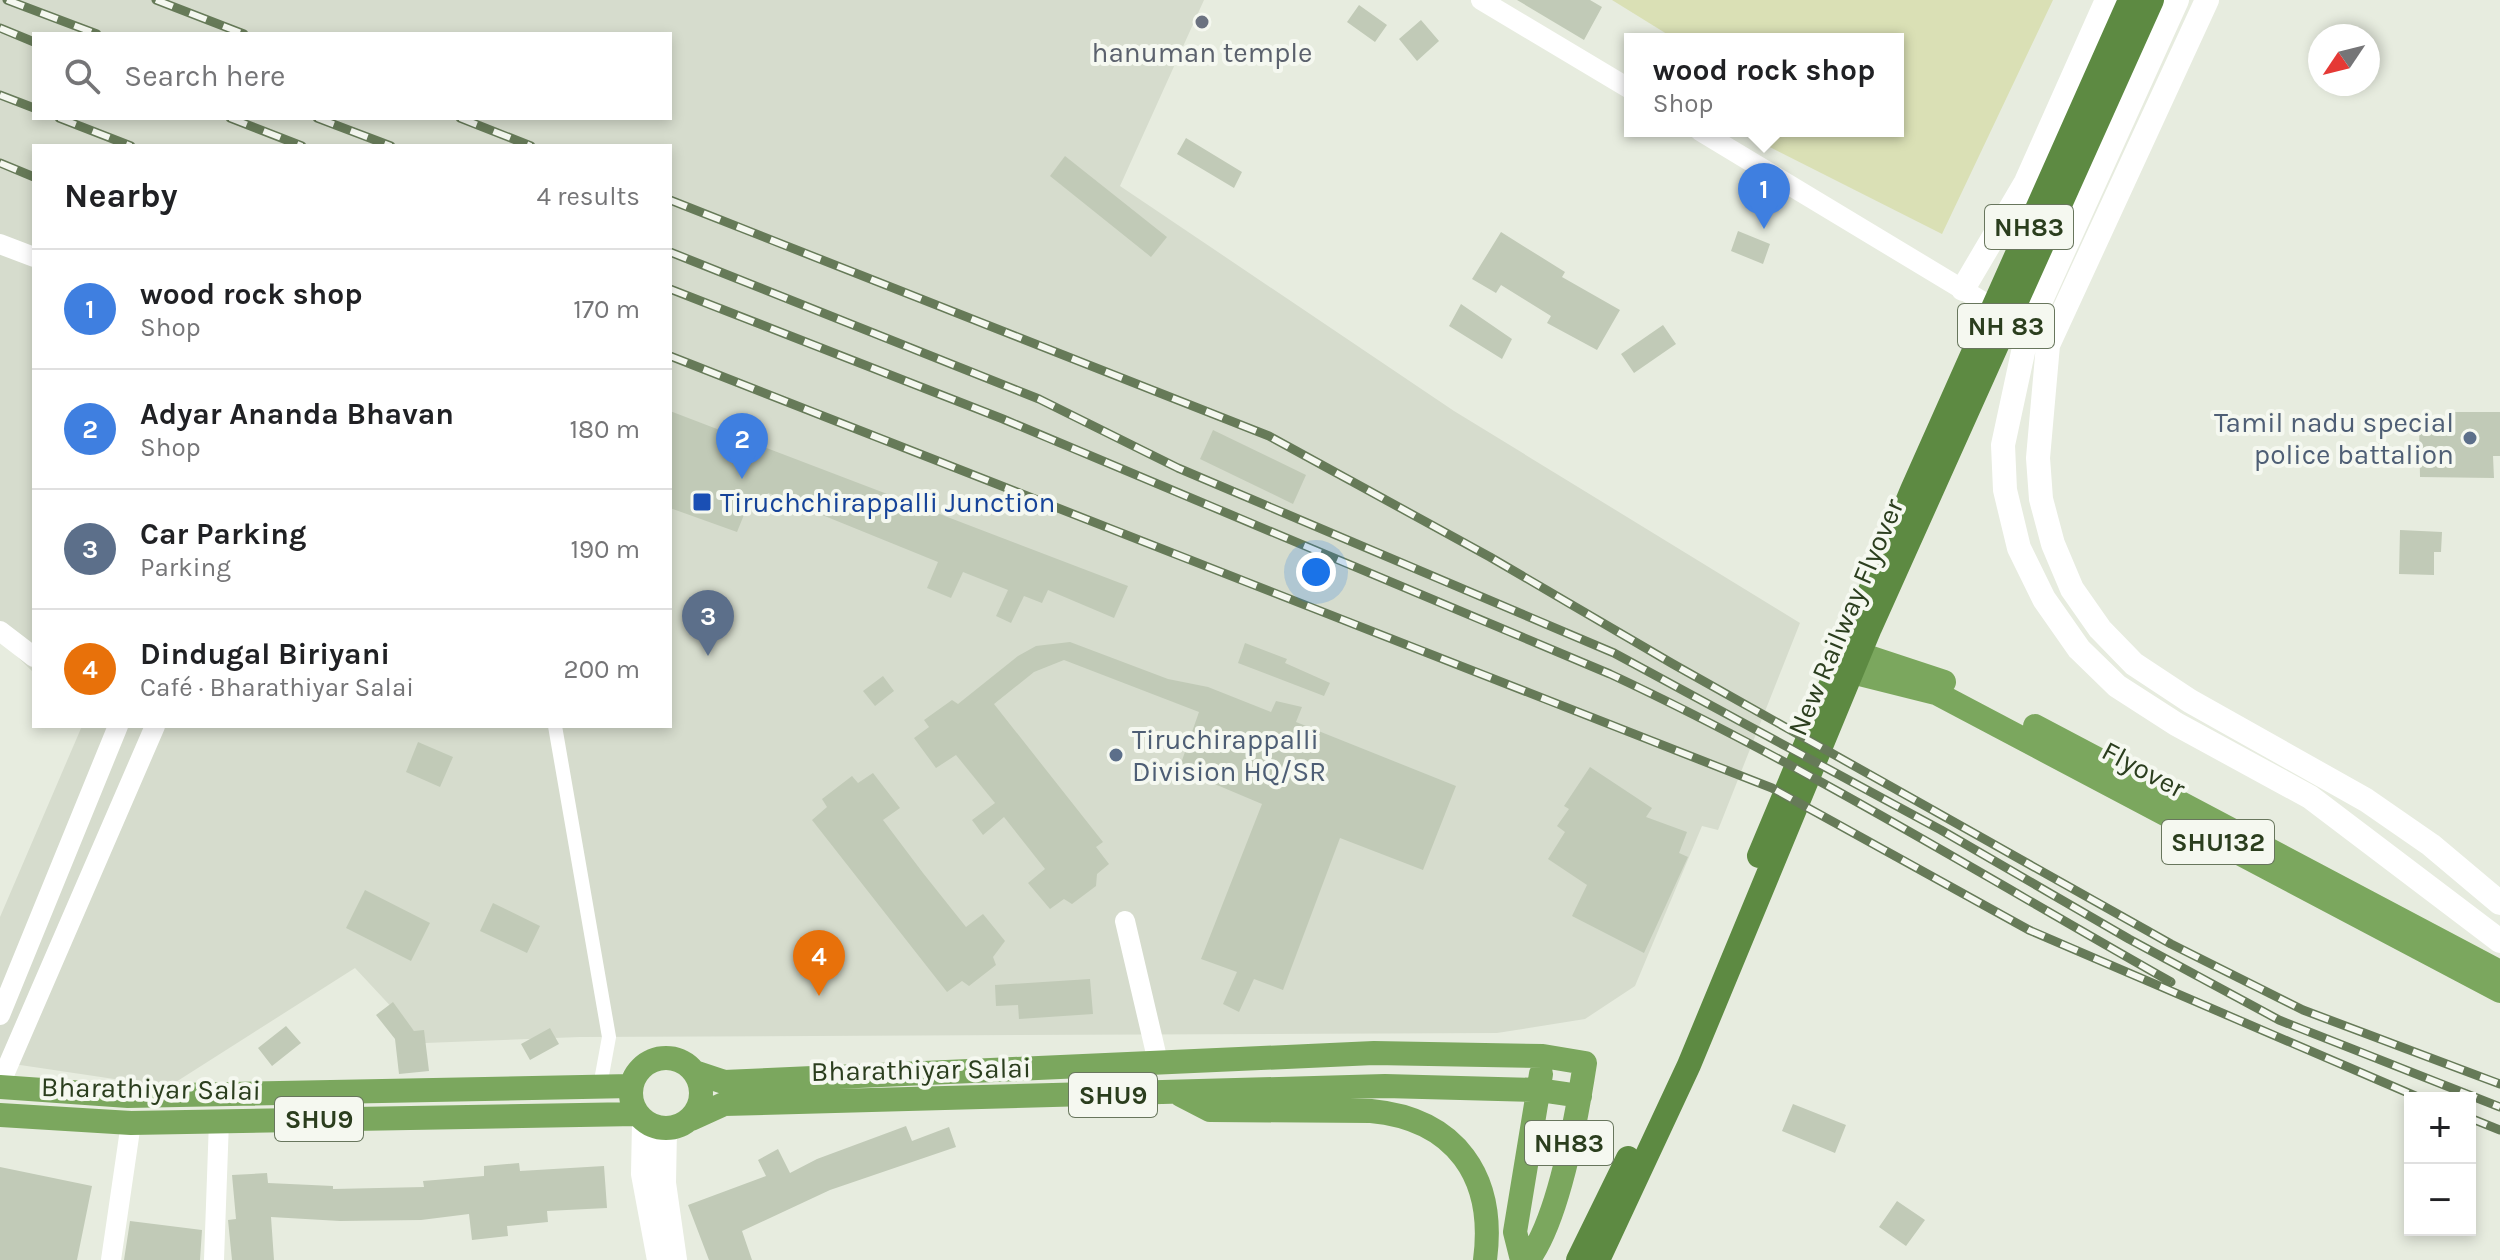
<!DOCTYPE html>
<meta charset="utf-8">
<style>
body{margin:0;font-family:Karla,sans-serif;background:#f6f6f6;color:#202124}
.controls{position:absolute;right:24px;bottom:24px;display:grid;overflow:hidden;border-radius:0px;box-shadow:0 4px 12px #0003}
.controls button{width:72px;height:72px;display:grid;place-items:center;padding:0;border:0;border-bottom:2px solid #e0e0e0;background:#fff;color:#202124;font:40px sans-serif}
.compass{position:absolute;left:2308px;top:24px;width:72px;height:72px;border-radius:50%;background:#fff;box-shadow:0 4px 12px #0003;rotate:235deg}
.you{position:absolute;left:1316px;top:572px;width:28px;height:28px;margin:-20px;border:6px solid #fff;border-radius:50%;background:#1a73e8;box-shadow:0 0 0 12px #1a73e833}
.badge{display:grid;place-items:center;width:52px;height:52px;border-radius:50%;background:#d93025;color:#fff;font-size:26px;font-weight:700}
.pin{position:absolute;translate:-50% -66px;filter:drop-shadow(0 2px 4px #0008)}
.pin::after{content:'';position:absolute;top:42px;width:28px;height:24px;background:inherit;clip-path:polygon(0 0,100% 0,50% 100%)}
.popup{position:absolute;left:1624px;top:33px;width:280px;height:104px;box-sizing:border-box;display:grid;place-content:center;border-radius:0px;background:#fff;filter:drop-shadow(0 2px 6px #0005);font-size:26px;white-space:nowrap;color:#757577}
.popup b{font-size:30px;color:#202124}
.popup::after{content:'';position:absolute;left:50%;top:100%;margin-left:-16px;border:16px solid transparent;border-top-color:#fff}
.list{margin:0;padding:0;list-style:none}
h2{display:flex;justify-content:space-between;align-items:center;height:104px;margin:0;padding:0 32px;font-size:34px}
h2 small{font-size:26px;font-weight:400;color:#757577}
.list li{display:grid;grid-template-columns:52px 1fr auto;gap:24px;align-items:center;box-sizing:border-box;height:120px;padding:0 32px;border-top:2px solid #e0e0e0}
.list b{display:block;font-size:30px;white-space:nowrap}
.list p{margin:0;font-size:26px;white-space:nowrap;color:#757577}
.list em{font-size:26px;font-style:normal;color:#757577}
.icon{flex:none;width:44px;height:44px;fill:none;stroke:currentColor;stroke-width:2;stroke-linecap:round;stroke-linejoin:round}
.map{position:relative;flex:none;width:2500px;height:1260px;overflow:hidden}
.search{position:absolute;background:#fff;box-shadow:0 4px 12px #0003;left:32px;top:32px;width:640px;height:88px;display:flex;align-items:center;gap:20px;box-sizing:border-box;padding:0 28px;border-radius:0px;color:#757577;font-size:30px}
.panel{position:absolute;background:#fff;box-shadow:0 4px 12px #0003;left:32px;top:144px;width:640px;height:584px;border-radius:0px}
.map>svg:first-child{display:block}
</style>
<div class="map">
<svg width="2500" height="1260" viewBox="0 0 2500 1260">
<rect width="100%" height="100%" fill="#e7ecdf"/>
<path fill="#d6dccd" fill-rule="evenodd" d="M0,0H1204L1120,186L1454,411L1800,623L1718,830L1702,826L1635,986L1585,1019L1497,1033L580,1037L425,1043L355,968L168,1087L0,1062V917L82,726H670V146H34V673L0,640ZM34,34H670V118H34Z"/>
<path fill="#dae0b5" d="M1612,0H2053L1942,234L1738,131H1898V39H1675Z"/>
<path fill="#c1cab7" d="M1517,0H1590L1602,7L1584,40Z
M1359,5L1387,25L1375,42L1347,22Z
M1421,20L1439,41L1417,61L1399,39Z
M1186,138L1242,172L1234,188L1177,154Z
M1065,156L1167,237L1151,257L1050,176Z
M1738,231L1770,244L1763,264L1731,251Z
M1501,232L1565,272L1562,277L1620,310L1597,350L1547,323L1551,316L1501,285L1496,293L1472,279Z
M1461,304L1512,339L1502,359L1449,326Z
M1663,325L1676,344L1634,373L1621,354Z
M670,411L1128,586L1114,618L1048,590L1042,603L1024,596L1011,623L996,616L1008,590L963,572L951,598L927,588L938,562L768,493L763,504L750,500L737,532L670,508Z
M2448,412H2500V456H2493L2494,478L2420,477L2419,421H2448Z
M1213,430L1306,475L1293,504L1200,459Z
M2400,530L2442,532L2441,552H2434V575L2399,574Z
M1070,642L1168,679L1208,687L1271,712L1276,701L1302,707L1296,722L1456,786L1423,870L1340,838L1283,990L1254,979L1239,1012L1223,1004L1237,972L1201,959L1262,804L1179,769L1199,712L1064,660L1034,672L994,704L1103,842L1096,847L1109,864L1097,874L1096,886L1072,904L1064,899L1050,909L1028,883L1045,869L1004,817L983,835L972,820L995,803L956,755L936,768L914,738L929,727L924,720L952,700L958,704L1018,656L1036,646Z
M1245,643L1287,659L1285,663L1330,683L1324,696L1238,663Z
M883,676L894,691L875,706L863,691Z
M418,742L453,757L440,787L406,772Z
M1590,767L1652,808L1646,817L1687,832L1679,853L1688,857L1644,953L1572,916L1587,885L1548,859L1565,832L1557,826L1569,809L1564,806Z
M873,773L900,808L883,820L923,873L966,927L983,914L1005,941L993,957L996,965L969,986L962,981L947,992L812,820L827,807L822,799L852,776L858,783Z
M365,890L430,923L411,961L346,928Z
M493,903L540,926L527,953L480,931Z
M1090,979L1093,1014L1019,1019L1018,1005L996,1006L995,985Z
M393,1002L414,1031L424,1030L429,1071L399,1074L395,1039L376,1015Z
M286,1026L301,1043L272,1066L258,1048Z
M550,1028L559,1044L530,1060L521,1044Z
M1793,1104L1846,1125L1835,1153L1782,1131Z
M906,1126L912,1141L949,1127L956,1147L830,1190L742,1231L752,1260H709L688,1205L766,1176L758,1160L778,1149L790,1173L817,1159Z
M519,1163L520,1171L604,1166L607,1208L547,1211L548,1222L507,1226L508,1236L472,1240L469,1214L421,1220L340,1221L271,1217L274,1260H232L228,1220L236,1219L232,1175L267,1173L268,1183L333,1186V1189L424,1187L423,1181L484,1176V1166Z
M0,1167L92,1186L77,1260H0Z
M1897,1201L1925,1220L1906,1246L1879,1227Z
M130,1221L202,1230L200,1260H124Z"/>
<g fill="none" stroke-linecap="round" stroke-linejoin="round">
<path stroke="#fff" stroke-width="14" d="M555,726L609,1037L600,1086"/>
<path stroke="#fff" stroke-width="20" d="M1481,0L1630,89
M1700,131L2005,315
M0,244L34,257
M0,631L34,657
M1125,921L1158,1062
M0,1015L118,726
M0,1084L155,726
M111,1260L131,1123
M214,1260L219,1121"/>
<path stroke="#fff" stroke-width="24" d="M2177,0L2028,329L2003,445L2005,490L2019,548L2044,599L2079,649L2117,686L2176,724L2310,797L2500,941
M2207,0L2048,345L2038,458L2041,499L2053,544L2072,589L2100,629L2134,664L2190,701L2366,800L2431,845L2500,903
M1963,289L2026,182L2107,0"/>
<path stroke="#fff" stroke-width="24" d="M644,1122L643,1174L659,1260
M665,1129L664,1183L675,1260"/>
<path stroke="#7ba75e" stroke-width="24" d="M1844,649L1944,682
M1836,668L1936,693L2500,991
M2035,726L2500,972
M631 1093a35 35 0 1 1 70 0a35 35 0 1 1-70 0Z
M694,1072L724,1082L1374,1053L1543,1056L1585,1063C1577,1115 1559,1219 1528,1260
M0,1087L128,1096L631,1086
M1181,1095L1210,1110L1371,1111C1456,1119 1496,1177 1485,1260
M0,1115L131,1123L637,1114
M691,1119L724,1104L1385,1086L1539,1090L1580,1096
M1522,1260L1515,1232L1541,1074"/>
<path stroke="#5d8a42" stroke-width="24" d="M1759,856L1912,490L2130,0
M1578,1260L1628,1158
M1598,1260L1689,1065L1870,628L2152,0"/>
<defs>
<path id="rail" d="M7,0L97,34
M156,0L244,34
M0,28L34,42
M0,95L34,108
M59,118L131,146
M230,118L302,146
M317,118L391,146
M460,118L531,146
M0,163L34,177
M670,200L1269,436L1490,557L1673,664L2171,944L2303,1010L2500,1084
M670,252L1039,399L1178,468L1614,653L1941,830L2129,939L2279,1020L2500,1107
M670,289L1003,419L1610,674C1803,764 1985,877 2171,982
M670,356L1772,788L2029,930L2420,1098
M2470,1118L2500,1130"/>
</defs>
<use href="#rail" stroke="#667a58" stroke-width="9"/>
<use href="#rail" stroke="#f5f8f0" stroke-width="6" stroke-dasharray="18" stroke-linecap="butt"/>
</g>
<circle fill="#6b7280" stroke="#f5f8f0" stroke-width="3" cx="1202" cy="22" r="8"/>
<g fill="#5c6f8a" stroke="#f5f8f0" stroke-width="3">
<circle cx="2470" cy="438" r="8"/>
<circle cx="1116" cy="755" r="8"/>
</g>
<rect fill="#1a4fb4" stroke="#f5f8f0" stroke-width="3" x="692" y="492" width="20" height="20" rx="4"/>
<g text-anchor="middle" stroke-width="8" stroke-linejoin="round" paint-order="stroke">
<g fill="#f5f8f0" stroke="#68765d" stroke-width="2">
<rect x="1985" y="205" width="88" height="44" rx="6"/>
<rect x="1958" y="304" width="96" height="44" rx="6"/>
<rect x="2162" y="820" width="112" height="44" rx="6"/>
<rect x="1069" y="1073" width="88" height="44" rx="6"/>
<rect x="275" y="1097" width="88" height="44" rx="6"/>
<rect x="1525" y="1121" width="88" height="44" rx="6"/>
</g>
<g font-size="26" font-weight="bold" fill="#2b3e1e">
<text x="2029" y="236">NH83</text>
<text x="2006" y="335">NH 83</text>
<text x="2218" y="851">SHU132</text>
<text x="1113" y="1104">SHU9</text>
<text x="319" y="1128">SHU9</text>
<text x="1569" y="1152">NH83</text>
</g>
<g font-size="28" fill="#5b616d" stroke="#f5f8f0">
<text x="1202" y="62">hanuman temple</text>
</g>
<g font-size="28" fill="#4e5e75" stroke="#f5f8f0" text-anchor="end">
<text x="2454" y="432">Tamil nadu special<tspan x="2454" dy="32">police battalion</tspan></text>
<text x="1132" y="749" text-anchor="start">Tiruchirappalli<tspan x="1132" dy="32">Division HQ/SR</tspan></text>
</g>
<g font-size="28" fill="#164399" stroke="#f5f8f0" text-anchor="start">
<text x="720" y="512">Tiruchchirappalli Junction</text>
</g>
<g font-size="28" fill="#2b3e1e" stroke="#f5f8f0">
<text transform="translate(1845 617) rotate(-67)" y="10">New Railway Flyover</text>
<text transform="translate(2144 769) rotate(28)" y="10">Flyover</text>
<text transform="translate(921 1069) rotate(-1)" y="10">Bharathiyar Salai</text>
<text transform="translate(151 1088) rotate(1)" y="10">Bharathiyar Salai</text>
</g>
</g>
</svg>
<div class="controls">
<button>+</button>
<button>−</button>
</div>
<svg class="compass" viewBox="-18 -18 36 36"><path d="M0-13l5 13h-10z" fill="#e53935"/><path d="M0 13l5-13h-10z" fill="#757577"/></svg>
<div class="you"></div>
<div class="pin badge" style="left:1764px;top:229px;background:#3f7fe0">1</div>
<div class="popup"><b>wood rock shop</b>Shop</div>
<div class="pin badge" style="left:742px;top:479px;background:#3f7fe0">2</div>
<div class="pin badge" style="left:708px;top:656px;background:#5c6f8a">3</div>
<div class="pin badge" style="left:819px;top:996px;background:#e8710a">4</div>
<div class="search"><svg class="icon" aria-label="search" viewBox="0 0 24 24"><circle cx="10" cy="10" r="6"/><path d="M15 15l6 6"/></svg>Search here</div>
<section class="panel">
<h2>Nearby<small>4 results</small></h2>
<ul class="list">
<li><span class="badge" style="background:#3f7fe0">1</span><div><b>wood rock shop</b><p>Shop</p></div><em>170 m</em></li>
<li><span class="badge" style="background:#3f7fe0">2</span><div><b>Adyar Ananda Bhavan</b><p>Shop</p></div><em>180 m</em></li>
<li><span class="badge" style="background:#5c6f8a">3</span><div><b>Car Parking</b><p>Parking</p></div><em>190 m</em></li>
<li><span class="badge" style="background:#e8710a">4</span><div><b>Dindugal Biriyani</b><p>Café · Bharathiyar Salai</p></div><em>200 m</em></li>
</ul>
</section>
</div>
